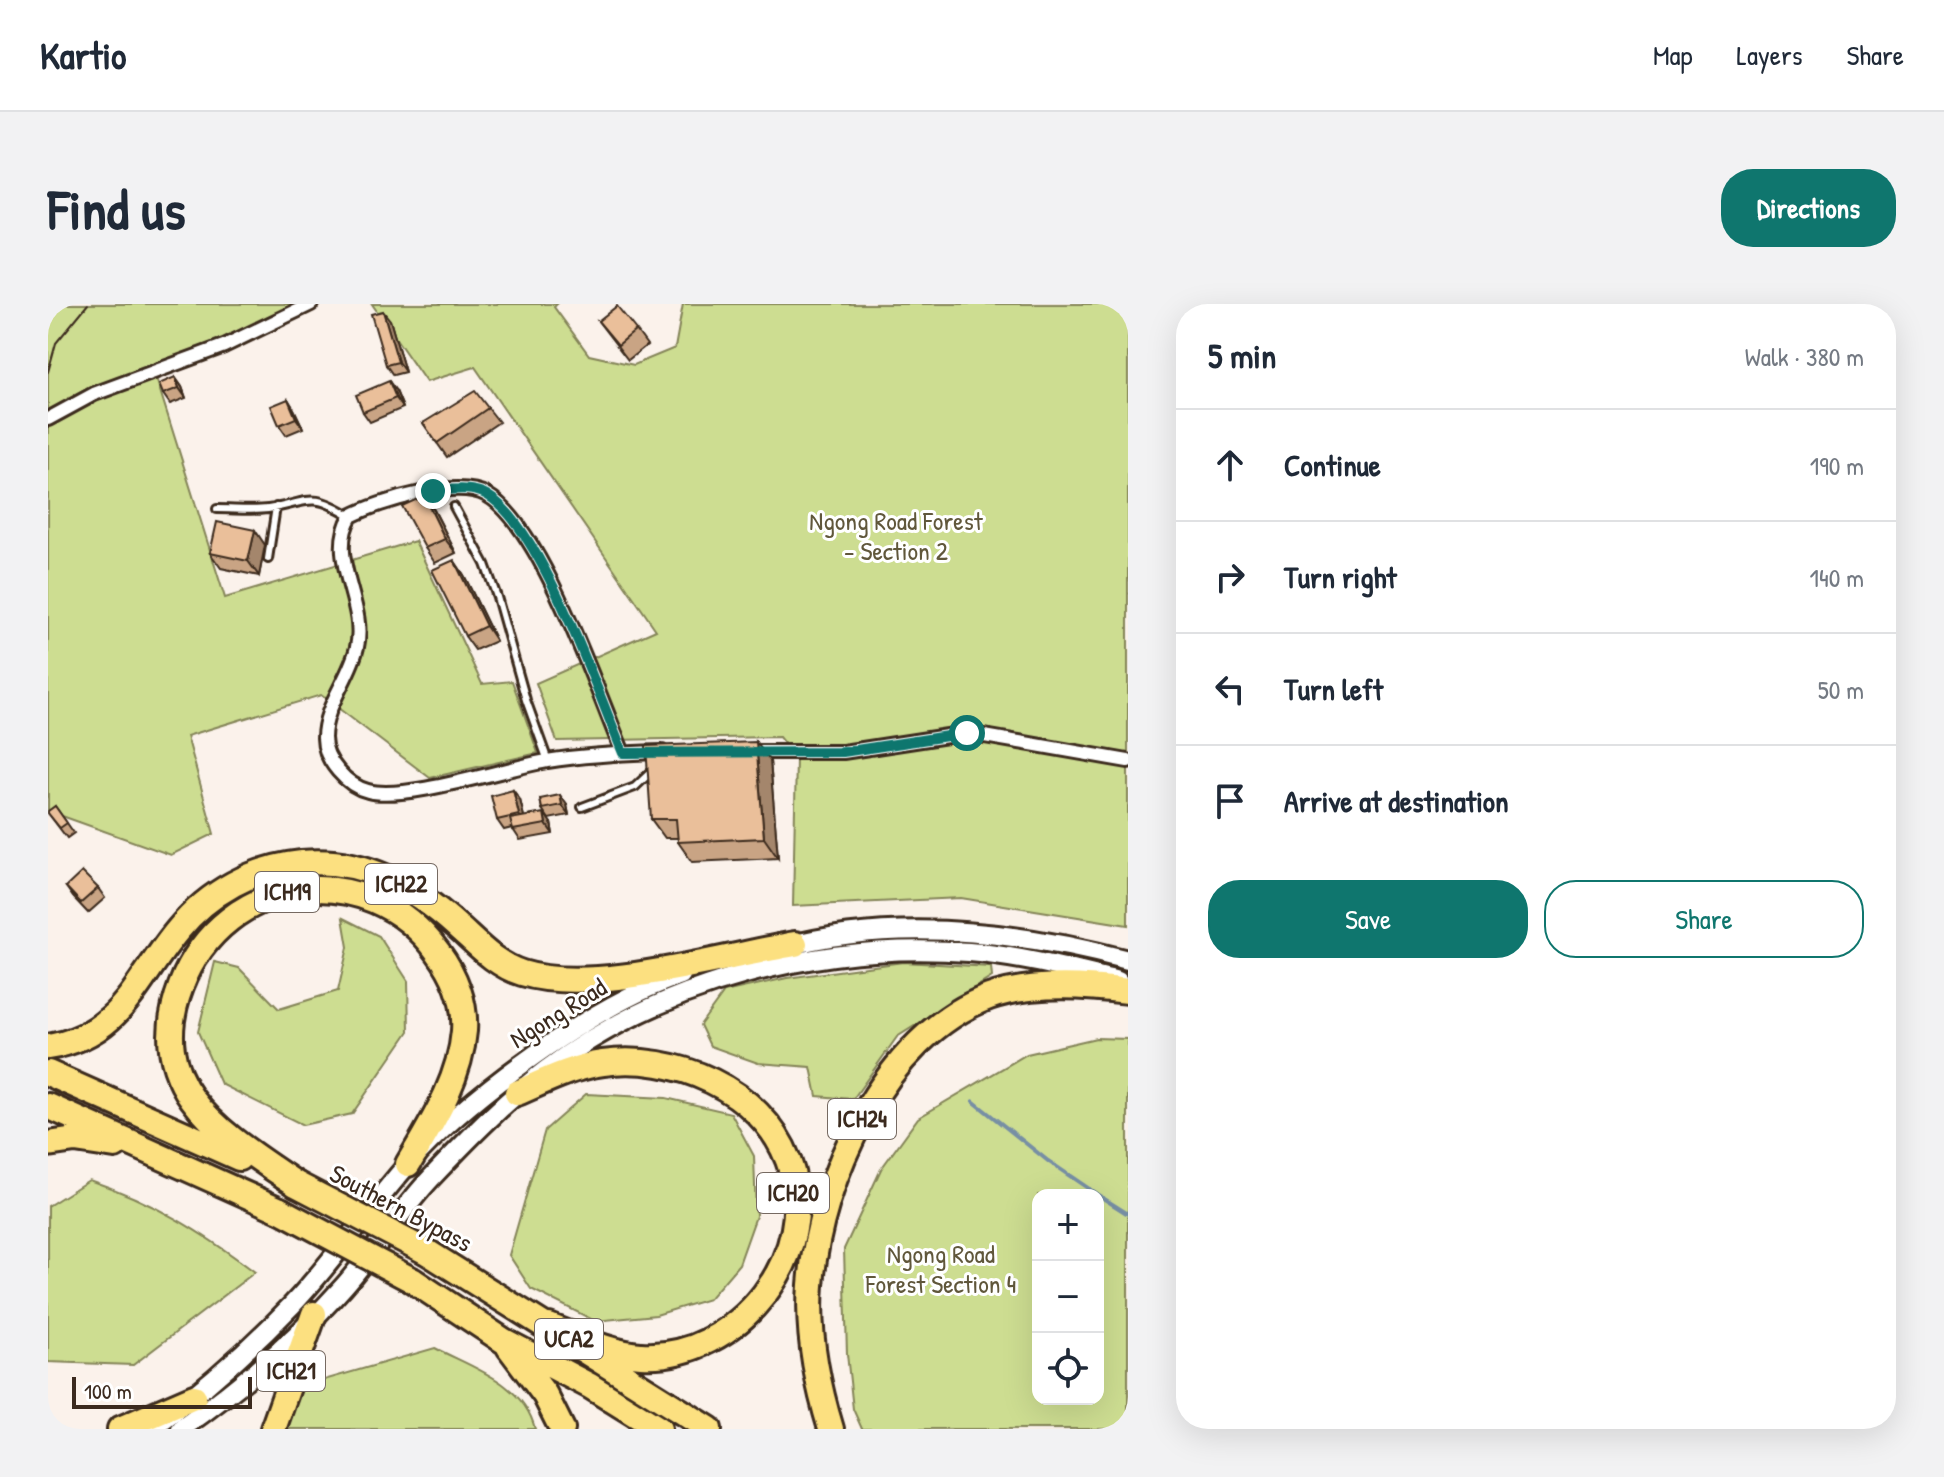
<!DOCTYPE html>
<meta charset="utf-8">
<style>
body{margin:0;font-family:"Patrick Hand",sans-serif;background:#f2f2f3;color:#1f2937}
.controls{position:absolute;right:24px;bottom:24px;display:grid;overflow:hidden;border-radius:16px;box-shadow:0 8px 32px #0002}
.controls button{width:72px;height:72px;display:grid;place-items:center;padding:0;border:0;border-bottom:2px solid #e0e1e3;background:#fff;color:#1f2937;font:40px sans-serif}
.scale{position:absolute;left:24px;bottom:20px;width:180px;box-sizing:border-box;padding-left:8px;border:4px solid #3b2a1e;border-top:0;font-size:22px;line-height:28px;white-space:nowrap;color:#3b2a1e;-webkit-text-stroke:6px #fff;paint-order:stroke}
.stop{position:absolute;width:24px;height:24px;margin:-18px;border:6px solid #0f766e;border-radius:50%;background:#fff}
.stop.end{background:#0f766e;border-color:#fff;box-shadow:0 2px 8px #0008}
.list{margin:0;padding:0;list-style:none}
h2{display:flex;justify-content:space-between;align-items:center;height:104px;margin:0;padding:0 32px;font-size:34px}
h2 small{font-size:26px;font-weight:400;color:#747a83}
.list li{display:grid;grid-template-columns:52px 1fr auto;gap:24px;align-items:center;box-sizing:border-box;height:112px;padding:0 32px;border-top:2px solid #e0e1e3}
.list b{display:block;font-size:30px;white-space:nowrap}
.list em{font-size:26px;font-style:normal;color:#747a83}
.actions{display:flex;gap:16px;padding:24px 32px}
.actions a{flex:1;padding:18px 0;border:2px solid #0f766e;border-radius:32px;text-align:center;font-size:28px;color:#0f766e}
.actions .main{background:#0f766e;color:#fff}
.icon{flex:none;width:44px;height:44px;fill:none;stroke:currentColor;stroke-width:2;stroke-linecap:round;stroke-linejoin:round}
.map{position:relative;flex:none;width:1080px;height:1125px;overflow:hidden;border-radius:32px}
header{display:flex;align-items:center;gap:48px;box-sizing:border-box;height:112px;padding:0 40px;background:#fff;border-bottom:2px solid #e0e1e3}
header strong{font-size:38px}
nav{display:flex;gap:44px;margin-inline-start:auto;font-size:28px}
.intro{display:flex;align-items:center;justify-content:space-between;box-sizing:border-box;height:192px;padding:0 48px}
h1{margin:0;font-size:56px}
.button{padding:20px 36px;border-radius:32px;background:#0f766e;color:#fff;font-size:28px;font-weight:700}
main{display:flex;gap:48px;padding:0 48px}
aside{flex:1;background:#fff;border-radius:32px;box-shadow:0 8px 32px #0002}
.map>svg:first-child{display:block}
</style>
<header>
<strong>Kartio</strong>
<nav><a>Map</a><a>Layers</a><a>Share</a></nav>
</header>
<div class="intro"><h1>Find us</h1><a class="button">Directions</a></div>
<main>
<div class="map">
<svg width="1080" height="1125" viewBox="0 0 1080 1125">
<rect width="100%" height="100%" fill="#fbf2eb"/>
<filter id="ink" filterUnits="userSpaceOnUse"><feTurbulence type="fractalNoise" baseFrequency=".0125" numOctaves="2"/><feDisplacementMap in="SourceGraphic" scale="16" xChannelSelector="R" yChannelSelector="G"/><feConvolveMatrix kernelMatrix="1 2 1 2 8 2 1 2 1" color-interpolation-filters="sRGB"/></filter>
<g filter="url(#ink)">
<path fill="#cddd91" stroke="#848458" stroke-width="2" fill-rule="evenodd" d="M0,0H274L104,61L177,294L367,237L434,380L464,377L490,449L382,474L273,391L139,432L166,530L123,551L0,507Z
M324,0H509L506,3L541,51L586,61L627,44L635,0H1080V621L913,594L745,602L748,454L731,433L509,437L488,379L608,326L427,63L378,78Z
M295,614L331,632L360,677L361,727L304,810L255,821L173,780L150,728L167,658L191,664L231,705L290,687L300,643Z
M855,658L943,663L944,673L849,733L805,795L769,792L763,763L710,759L662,742L652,721L676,688L739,674Z
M1048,734L1080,735V1125H814L805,1105L799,1050L796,945L833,865L870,814L979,750ZM990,891H1050V1095H990Z
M538,790L618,794L683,809L706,852L708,912L691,960L661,995L608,1011L547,1017L483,985L461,951L497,826Z
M41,876C106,898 152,927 207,968L85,1061L0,1058V902Z
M387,1044C425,1064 476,1079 487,1125H235L255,1082Z"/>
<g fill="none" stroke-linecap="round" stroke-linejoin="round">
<path stroke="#778fa4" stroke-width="4" d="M925,797L1000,857L1050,891
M1050,891L1080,910"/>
<defs>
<path id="lane" d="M406,203L437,260L449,293L478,396L500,457
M169,205C186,205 204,207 220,205C261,199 261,186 303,212
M220,255L228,203
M534,503L587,483L605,466"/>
<path id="street" d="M0,115L46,90L176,42L263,0
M700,448H795L919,429L1080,457
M575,449C549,388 494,222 439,191C409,174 332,197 303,212C278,253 319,300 309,343C302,374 276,402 276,434C276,456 299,482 320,487C357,497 455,465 499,457C537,451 576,449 614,448"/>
<path id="secondary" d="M735,643C847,613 970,627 1080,656
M103,1125C154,1087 200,1047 244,1001C286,957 320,905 360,860C421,792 546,700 633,671
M133,1125C191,1084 249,1035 296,982C327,947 352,907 384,873C420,835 456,798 498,766C615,677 776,637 921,648C971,652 1021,665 1070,677"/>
<path id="highway" d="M0,743C74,731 88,676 130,626C161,588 205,564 254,559C316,553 366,583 410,623C430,641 448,661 474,669C543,691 673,653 747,640
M0,769L191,854
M469,789C497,777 524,763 555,759C626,749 713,785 740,856C776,949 689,1057 593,1051C562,1049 530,1033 501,1022
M0,802L232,906
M0,840L27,836L67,842
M248,880C176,831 94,784 133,682C176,569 320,551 390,648C407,671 418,699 416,727C412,776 384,819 360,860
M379,948L661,1125
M364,976L456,1037L542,1082L611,1125
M461,1043L497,1091L514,1125
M72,1125L146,1093
M225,1125L266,1010
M783,1125C769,1079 759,1029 763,981C771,875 836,732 941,693C983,678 1036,681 1080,687"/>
</defs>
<use href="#lane" stroke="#3b2a1e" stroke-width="12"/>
<use href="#street" stroke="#3b2a1e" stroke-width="18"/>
<use href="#secondary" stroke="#3b2a1e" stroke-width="24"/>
<use href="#highway" stroke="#3b2a1e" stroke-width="30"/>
<use href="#lane" stroke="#fff" stroke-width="6"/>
<use href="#street" stroke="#fff" stroke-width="12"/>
<use href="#secondary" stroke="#fff" stroke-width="18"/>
<use href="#highway" stroke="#fce080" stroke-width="24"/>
<path stroke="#3b2a1e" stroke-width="2" d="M0,68L8,39L40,0"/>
<defs>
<path id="highway-bridge" d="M248,880L379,948
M232,906L364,976"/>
</defs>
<use href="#highway-bridge" stroke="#3b2a1e" stroke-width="30" stroke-linecap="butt"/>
<use href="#highway-bridge" stroke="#fce080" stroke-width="24"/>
</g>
<path fill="#c9a484" stroke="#3b2a1e" stroke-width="2" d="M342,16L357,68L345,71L338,61Z
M550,17L588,26L599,41L580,56Z
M127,73L134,83L138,94L122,100L115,90Z
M348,87L355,104L322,118L315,108Z
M240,95L246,105L255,124L238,131L231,121Z
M440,104L451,118L399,153L375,119Z
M386,206L408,249L387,259L377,244Z
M217,241L211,272L173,264L162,249Z
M406,256L416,271L448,337L427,346L417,332Z
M722,457L730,554L644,558L630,538V534H617L603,515Z
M465,486L472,496L476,513L503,519L505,530L472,536L464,524L456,526L449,516Z
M492,495L519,501L521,511L501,515L494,505Z
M7,502L26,529L19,534L0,509Z
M18,583L50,584L57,594L40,609L25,593Z"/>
<path fill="#a4866c" stroke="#3b2a1e" stroke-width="2" d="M335,7L342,16L357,68L350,58Z
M127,73L134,83L138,94L131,84Z
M341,77L348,87L355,104L348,94Z
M240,95L246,105L255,124L248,114Z
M376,192L386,206L408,249L397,235Z
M207,226L217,241L211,272L200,257Z
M406,256L416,271L448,337L438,322Z
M708,438L722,457L730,554L716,534Z
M465,486L472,496L478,521L471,511Z
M512,491L519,501L521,511L514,501Z
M496,509L503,519L505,530L498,520Z"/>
<path fill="#eabf9a" stroke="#3b2a1e" stroke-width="2" d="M569,2L588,26L570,41L550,17Z
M335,7L350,58L338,61L323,10Z
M127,73L131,84L115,90L111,80Z
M341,77L348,94L315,108L308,91Z
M427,87L440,104L389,139L375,119Z
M240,95L248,114L231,121L223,102Z
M376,192L397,235L377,244L354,202Z
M169,218L207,226L200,257L162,249Z
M406,256L438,322L417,332L384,266Z
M708,438L716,534L630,538L628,515H603L598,442Z
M465,486L471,511L449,516L443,492Z
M512,491L514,501L494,505L492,495Z
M7,502L19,519L12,524L0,509V507Z
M496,509L498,520L465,526L462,515Z
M34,568L50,584L33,599L18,583Z"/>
</g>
<g fill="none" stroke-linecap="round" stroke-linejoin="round" filter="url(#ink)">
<path stroke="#0f766e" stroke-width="10" d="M385,187C402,186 423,182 439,191C494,223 549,388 575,449L795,448L919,429"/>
</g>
<g text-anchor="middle" stroke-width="6" stroke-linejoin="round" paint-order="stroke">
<g fill="#fff" stroke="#766a62" stroke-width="2">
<rect x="317" y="560" width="72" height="40" rx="6"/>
<rect x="207" y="568" width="64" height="40" rx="6"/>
<rect x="780" y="795" width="68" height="40" rx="6"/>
<rect x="709" y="869" width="72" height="40" rx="6"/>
<rect x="487" y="1015" width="68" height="40" rx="6"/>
<rect x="209" y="1047" width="68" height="40" rx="6"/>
</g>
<g font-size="24" font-weight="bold" fill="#3b2a1e">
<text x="353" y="588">ICH22</text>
<text x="239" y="596">ICH19</text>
<text x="814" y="823">ICH24</text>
<text x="745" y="897">ICH20</text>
<text x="521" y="1043">UCA2</text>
<text x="243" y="1075">ICH21</text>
</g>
<g font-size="26" fill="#60573b" stroke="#fff">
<text x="848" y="226">Ngong Road Forest<tspan x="848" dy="30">- Section 2</tspan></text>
<text x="893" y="959">Ngong Road<tspan x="893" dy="30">Forest Section 4</tspan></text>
</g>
<g font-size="26" fill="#3b2a1e" stroke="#fff">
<text transform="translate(510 709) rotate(-32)" y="9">Ngong Road</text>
<text transform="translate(353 904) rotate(28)" y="9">Southern Bypass</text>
</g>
</g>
</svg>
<div class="controls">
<button>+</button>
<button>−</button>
<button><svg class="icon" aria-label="locate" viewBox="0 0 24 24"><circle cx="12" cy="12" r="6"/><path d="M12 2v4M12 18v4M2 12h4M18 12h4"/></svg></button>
</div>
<div class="scale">100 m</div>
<div class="stop" style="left:919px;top:429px"></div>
<div class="stop end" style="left:385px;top:187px"></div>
</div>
<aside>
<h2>5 min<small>Walk · 380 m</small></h2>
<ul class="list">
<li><svg class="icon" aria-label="ahead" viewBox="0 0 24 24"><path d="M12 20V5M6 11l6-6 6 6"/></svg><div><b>Continue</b></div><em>190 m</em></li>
<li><svg class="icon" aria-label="right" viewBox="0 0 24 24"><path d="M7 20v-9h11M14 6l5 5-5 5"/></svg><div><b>Turn right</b></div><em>140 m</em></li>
<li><svg class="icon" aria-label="left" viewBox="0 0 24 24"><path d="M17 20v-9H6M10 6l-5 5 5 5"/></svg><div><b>Turn left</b></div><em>50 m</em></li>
<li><svg class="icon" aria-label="arrive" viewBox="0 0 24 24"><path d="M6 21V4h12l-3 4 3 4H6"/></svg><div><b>Arrive at destination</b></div></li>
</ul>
<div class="actions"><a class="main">Save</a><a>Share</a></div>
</aside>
</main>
